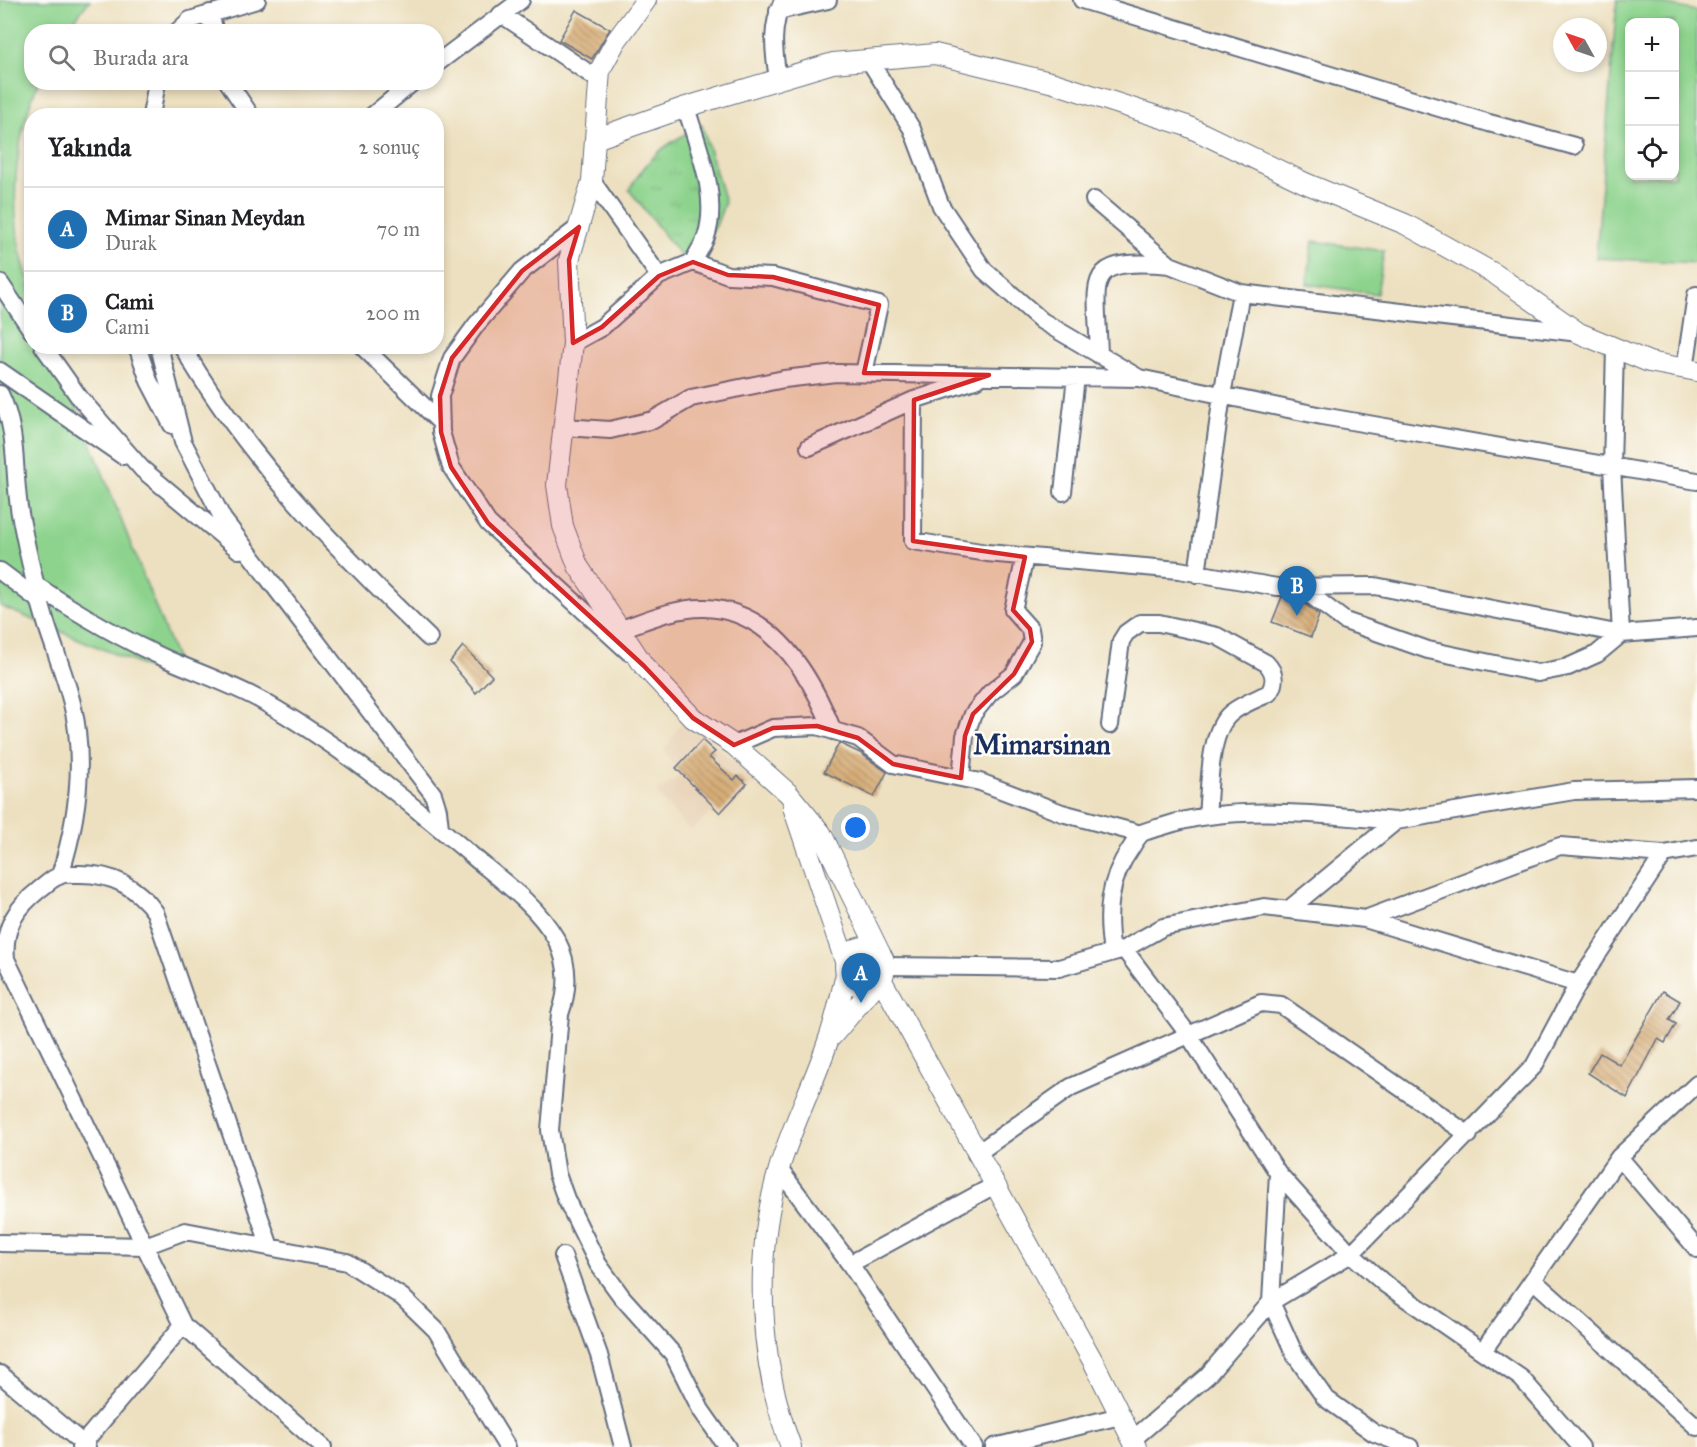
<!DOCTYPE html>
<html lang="tr">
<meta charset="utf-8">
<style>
body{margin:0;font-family:"IM FELL Great Primer",serif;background:#f2f2f2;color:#202124}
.controls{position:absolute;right:18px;top:18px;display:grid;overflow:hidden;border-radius:12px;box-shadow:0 3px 9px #0003}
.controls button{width:54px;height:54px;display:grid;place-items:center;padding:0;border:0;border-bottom:2px solid #e0e0e0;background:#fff;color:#202124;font:30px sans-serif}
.compass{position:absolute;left:1553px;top:18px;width:54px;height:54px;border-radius:50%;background:#fff;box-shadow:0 3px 9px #0003;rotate:310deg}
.you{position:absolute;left:856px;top:828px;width:21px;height:21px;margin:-15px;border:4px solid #fff;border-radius:50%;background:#1a73e8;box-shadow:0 0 0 9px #1a73e833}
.badge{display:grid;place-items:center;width:39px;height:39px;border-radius:50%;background:#1f6fb2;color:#fff;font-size:20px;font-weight:700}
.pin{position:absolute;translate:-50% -50px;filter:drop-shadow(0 2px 3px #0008)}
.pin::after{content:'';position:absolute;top:32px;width:21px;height:18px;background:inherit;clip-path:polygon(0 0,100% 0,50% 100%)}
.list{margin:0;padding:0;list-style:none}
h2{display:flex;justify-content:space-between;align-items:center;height:78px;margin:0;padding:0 24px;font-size:26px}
h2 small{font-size:20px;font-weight:400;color:#757577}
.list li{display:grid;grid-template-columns:39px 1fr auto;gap:18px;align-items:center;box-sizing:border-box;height:84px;padding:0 24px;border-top:2px solid #e0e0e0}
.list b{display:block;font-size:22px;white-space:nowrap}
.list p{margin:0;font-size:20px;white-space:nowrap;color:#757577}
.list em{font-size:20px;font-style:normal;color:#757577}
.icon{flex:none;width:33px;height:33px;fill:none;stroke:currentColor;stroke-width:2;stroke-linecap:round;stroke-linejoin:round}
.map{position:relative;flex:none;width:1697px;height:1447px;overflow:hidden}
.search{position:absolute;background:#fff;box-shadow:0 3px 9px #0003;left:24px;top:24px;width:420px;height:66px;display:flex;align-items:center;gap:15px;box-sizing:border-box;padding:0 21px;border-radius:24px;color:#757577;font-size:22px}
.panel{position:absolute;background:#fff;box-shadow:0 3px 9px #0003;left:24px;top:108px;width:420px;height:246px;border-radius:24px}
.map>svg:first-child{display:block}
</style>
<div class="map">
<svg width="1697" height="1447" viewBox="0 0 1697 1447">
<defs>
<pattern id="park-tufts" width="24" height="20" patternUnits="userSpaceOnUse" patternTransform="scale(1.5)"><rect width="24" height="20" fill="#8dd38d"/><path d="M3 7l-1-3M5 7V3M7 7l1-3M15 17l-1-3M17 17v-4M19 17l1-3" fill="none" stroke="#79b57c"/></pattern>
<pattern id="building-back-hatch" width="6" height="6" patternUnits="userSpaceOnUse" patternTransform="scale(1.5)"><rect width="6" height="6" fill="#d7ad77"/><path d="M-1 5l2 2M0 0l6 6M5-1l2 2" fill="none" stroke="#ae8d65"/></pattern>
</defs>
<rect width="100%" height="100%" fill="#fdfcf7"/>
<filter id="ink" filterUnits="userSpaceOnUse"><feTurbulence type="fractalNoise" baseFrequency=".0167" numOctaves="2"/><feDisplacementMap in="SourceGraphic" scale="12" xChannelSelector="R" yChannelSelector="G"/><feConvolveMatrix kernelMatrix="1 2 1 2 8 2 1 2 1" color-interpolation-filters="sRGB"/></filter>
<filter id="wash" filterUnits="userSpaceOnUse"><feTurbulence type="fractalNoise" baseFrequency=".008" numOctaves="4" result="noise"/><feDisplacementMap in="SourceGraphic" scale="24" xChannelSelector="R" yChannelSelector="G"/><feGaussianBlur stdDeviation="1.35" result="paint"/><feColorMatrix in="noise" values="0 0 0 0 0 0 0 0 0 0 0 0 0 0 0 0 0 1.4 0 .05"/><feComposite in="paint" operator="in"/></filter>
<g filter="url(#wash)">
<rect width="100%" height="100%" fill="#ede0c0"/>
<path fill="#e9d4b9" d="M684,718L757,780L724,815L710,814L690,831L656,792L680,776L664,750Z"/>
<path fill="#8dd38d" stroke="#548176" stroke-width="1.5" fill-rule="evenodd" d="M0,0H90L66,31L32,32V82L38,83C15,137 10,197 21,255C24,267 29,279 31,291C35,308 31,329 32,346L53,347L186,684L0,606Z
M1617,0H1643L1697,11V263L1596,258ZM1630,22H1674V176H1630Z
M1313,241L1384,251L1377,294L1307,284Z"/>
<path fill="url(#park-tufts)" stroke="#548176" stroke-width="1.5" d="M702,125L725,202L716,226L688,265L629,190C649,155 667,143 702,125Z"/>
<g id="blocks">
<path fill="url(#building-back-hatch)" d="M576,10L610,29L592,59L559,40Z
M1282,597L1302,602L1319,615L1311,637L1272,622Z
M463,646L492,676L476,693L450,662Z
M702,740L715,752L709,757L734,780L738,776L747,784L720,813L676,768Z
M839,743L860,753L887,772L874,797L824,772Z
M1663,991L1680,1001L1669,1020L1676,1024L1665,1043L1658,1039L1627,1098L1588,1073L1600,1053L1620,1065Z"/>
</g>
</g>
<g filter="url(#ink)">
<use href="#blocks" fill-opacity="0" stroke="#646d80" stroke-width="1.5"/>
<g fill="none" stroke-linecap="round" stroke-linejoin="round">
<defs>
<path id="minor" d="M1082,0L1489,123L1574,146
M778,11L828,0
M210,13L215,32
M501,14L599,80
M177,32L190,20L257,0
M869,60L912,129L941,206L984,270L1042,321L1139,378L1322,416L1697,481
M436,64L521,0
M778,78C773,49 771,27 783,0
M228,82L251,116
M686,107C697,146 720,196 706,237C703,245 697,254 693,262
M151,116L157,82
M372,116L413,82
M592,181L659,276
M1094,200L1170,265L1241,293L1579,333
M579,227L522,271L476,325L452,358L440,396L441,432L451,467L488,523L629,652
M0,283L32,331
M573,343L602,327L659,276L693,262L728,275L773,277L879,305L864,373
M43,346L79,397L142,469L239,550
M137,346L149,381L172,425
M159,346L183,442L223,519L433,794L438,810L440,828
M182,346C246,457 337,550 429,638
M362,346L441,423
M1615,348L1612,467L1621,634L1697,628
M1099,355C1097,279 1080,257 1170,265
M1685,369L1696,295
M0,371L123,456
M0,394C20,435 12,477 21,519C28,555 36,590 47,626C58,660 73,695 77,731C83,781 75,828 60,875
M914,400L913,541L987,553L1179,570L1277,587L1375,586L1621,634
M564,427L610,430L653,420L691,398L784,379L836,373L1138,378
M809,447L914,400L978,379
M1063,492L1076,377
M0,571L40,601
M1197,574L1222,395L1241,293
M34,584C77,613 121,639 169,660C201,674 234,685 264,702C340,745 410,803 476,859C504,882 538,907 556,939C569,963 569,989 560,1014L550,1130L557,1174L566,1199L598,1264L622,1297L673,1354L701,1410L727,1447
M1300,587L1345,621L1428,650L1538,673L1568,667L1597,654L1621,634
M621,629C647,620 677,607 705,608C773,610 811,675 833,731
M1110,725L1121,641L1126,633L1140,623H1159L1217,636L1266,663C1275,672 1276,682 1269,693C1257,699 1242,704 1231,713C1208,732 1210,787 1207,816
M734,745L773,728L817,726L858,738L893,764L980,782L1062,813L1141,834
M961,778L965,736L973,714L990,693L1014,674L1032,642L1030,629L1013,610L1025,557
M1288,910L1396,821L1574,791L1697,788
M1365,919L1560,846L1664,854L1697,848
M1124,949L1188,1034L1278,1173L1351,1254L1385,1284L1521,1378L1581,1447
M1112,952C1106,914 1108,880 1131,848C1134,843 1138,836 1142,833C1148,830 1158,828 1164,826C1232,803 1325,815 1396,821
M885,966L1059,968L1124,949L1163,927L1264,907L1365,919L1578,984
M976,1154L1071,1087L1261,1003L1281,1005L1469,1135
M1619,1157L1697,1249
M779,1169L850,1264L974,1447
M1278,1173L1271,1302L1295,1355L1325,1398L1374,1433L1410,1447
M0,1243L145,1246L185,1231L347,1262L402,1297L436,1330L507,1447
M270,1247L155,912C136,885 110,873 77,874C71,874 63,873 59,876C52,878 46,885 40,889C16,908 3,927 6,959L183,1325L323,1447
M563,1256L599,1355L623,1447
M850,1264L993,1186
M1533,1280L1697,1427
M1483,1351L1619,1157L1697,1084
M0,1374L87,1447
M1132,1440L1207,1376L1271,1302L1351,1254L1534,1066L1578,984L1664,854
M80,1447L183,1325
M994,1447L1120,1416"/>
<path id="tertiary" d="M646,0L616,41L600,70L592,181L569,260L573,343L557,485L563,526L578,566L644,666L693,718L734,745L788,793L821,833L880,953
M595,139L686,107L833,63L935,54L1054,83L1187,126L1305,183L1405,224L1495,274L1579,333L1649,362L1697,371
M793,807L845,961
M845 967a20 20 0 1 1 40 0a20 20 0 1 1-40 0Z
M881,979L1094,1363L1136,1447
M832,1036L876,984
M791,1447C759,1362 753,1257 779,1169C792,1125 814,1084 828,1041C836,1020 840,997 846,975"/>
</defs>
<use href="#minor" stroke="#646d80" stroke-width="20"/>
<use href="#tertiary" stroke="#646d80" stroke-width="22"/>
<use href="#minor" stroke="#fff" stroke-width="16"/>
<use href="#tertiary" stroke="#fff" stroke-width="20"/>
</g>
</g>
<path fill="#d62828" fill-opacity="0.2" stroke="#d62828" stroke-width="4.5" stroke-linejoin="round" d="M579,227L569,260L573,343L602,327L659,276L693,262L728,275L773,277L879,305L864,373L989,375L914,400L913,541L1025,557L1013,610L1030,629L1032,642L1014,674L973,714L965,736L961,778L893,764L858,738L817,726L773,728L734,745L693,718L644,666L488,523L451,467L441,432L440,396L452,358L522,271Z"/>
<g text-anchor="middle" stroke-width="5" stroke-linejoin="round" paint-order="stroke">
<g font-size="27" font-weight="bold" fill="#1b2f5e" stroke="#fdfcf7">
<text x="1042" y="754">Mimarsinan</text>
</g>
</g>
</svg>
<div class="controls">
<button>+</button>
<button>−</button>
<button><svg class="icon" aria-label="locate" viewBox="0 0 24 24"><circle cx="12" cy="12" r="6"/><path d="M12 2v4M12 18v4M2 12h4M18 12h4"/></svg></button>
</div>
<svg class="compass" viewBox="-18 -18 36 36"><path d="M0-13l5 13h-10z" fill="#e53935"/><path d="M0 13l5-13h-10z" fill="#757577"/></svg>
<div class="you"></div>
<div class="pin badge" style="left:861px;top:1003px">A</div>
<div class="pin badge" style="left:1297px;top:616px">B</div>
<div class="search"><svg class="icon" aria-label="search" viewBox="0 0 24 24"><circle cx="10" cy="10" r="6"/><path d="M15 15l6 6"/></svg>Burada ara</div>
<section class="panel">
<h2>Yakında<small>2 sonuç</small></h2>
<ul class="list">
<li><span class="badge">A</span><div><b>Mimar Sinan Meydan</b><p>Durak</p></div><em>70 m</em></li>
<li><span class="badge">B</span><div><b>Cami</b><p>Cami</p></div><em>200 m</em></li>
</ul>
</section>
</div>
